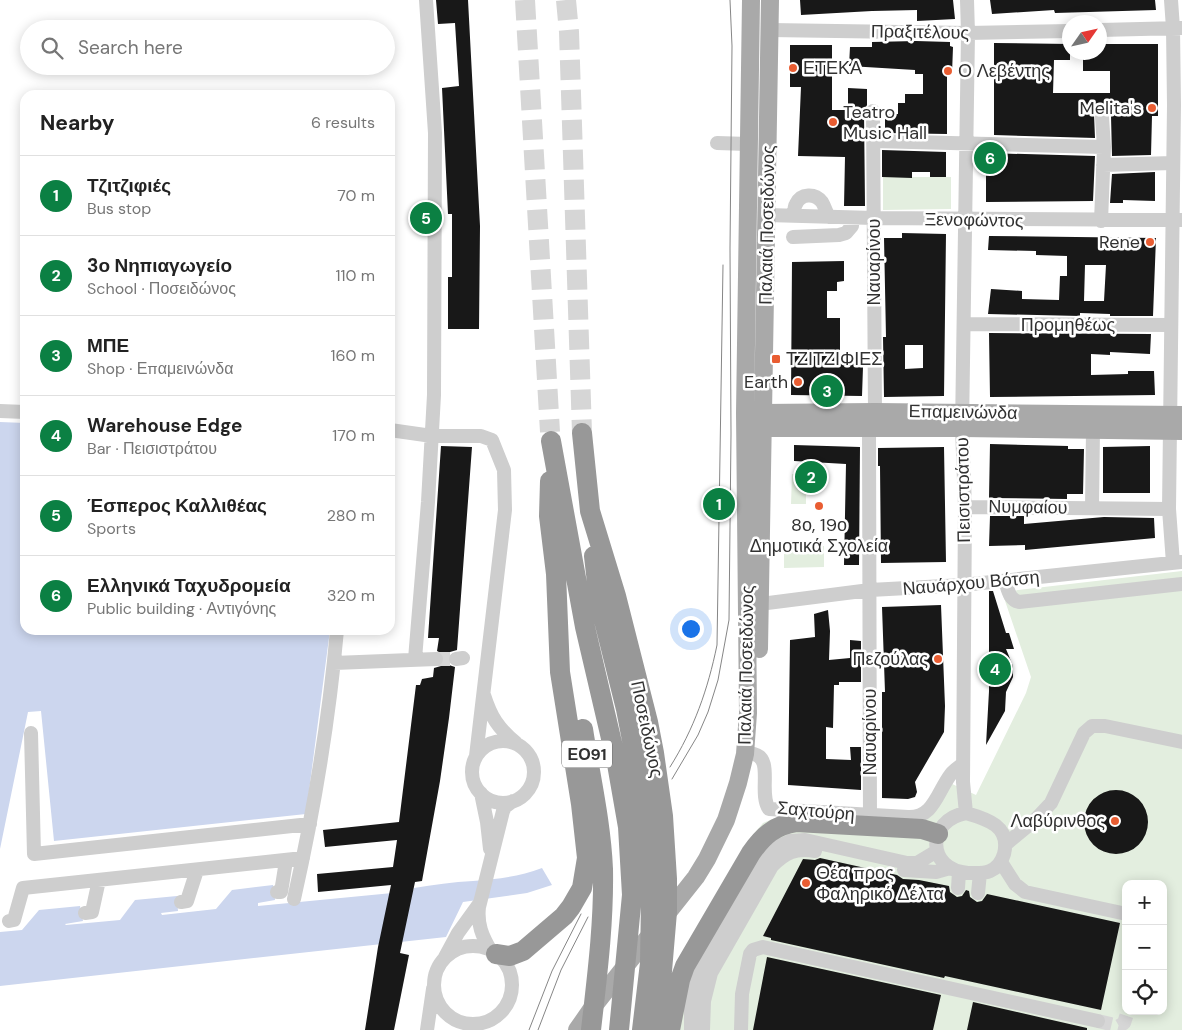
<!DOCTYPE html>
<meta charset="utf-8">
<style>
body{margin:0;font-family:"DM Sans",sans-serif;background:#f6f6f6;color:#222}
.controls{position:absolute;right:15px;bottom:15px;display:grid;overflow:hidden;border-radius:10px;box-shadow:0 2px 12px #0003}
.controls button{width:45px;height:45px;display:grid;place-items:center;padding:0;border:0;border-bottom:1px solid #e0e0e0;background:#fff;color:#222;font:25px sans-serif}
.compass{position:absolute;left:1062px;top:15px;width:45px;height:45px;border-radius:50%;background:#fff;box-shadow:0 2px 12px #0003;rotate:56deg}
.you{position:absolute;left:690px;top:628px;width:18px;height:18px;margin:-12px;border:4px solid #fff;border-radius:50%;background:#1a73e8;box-shadow:0 0 0 8px #1a73e833}
.badge{display:grid;place-items:center;width:32px;height:32px;border-radius:50%;background:#0b8043;color:#fff;font-size:16px;font-weight:700}
.pin{position:absolute;translate:-50% -50%;border:2px solid #fff;box-shadow:0 1px 5px #0006}
.list{margin:0;padding:0;list-style:none}
h2{display:flex;justify-content:space-between;align-items:center;height:65px;margin:0;padding:0 20px;font-size:21px}
h2 small{font-size:16px;font-weight:400;color:#767676}
.list li{display:grid;grid-template-columns:32px 1fr auto;gap:15px;align-items:center;box-sizing:border-box;height:80px;padding:0 20px;border-top:1px solid #e0e0e0}
.list b{display:block;font-size:19px;white-space:nowrap}
.list p{margin:0;font-size:16px;white-space:nowrap;color:#767676}
.list em{font-size:16px;font-style:normal;color:#767676}
.icon{flex:none;width:28px;height:28px;fill:none;stroke:currentColor;stroke-width:2;stroke-linecap:round;stroke-linejoin:round}
.map{position:relative;flex:none;width:1182px;height:1030px;overflow:hidden}
.search{position:absolute;background:#fff;box-shadow:0 2px 12px #0003;left:20px;top:20px;width:375px;height:55px;display:flex;align-items:center;gap:12px;box-sizing:border-box;padding:0 18px;border-radius:28px;color:#767676;font-size:19px}
.panel{position:absolute;background:#fff;box-shadow:0 2px 12px #0003;left:20px;top:90px;width:375px;height:545px;border-radius:15px}
.map>svg:first-child{display:block}
</style>
<div class="map">
<svg width="1182" height="1030" viewBox="0 0 1182 1030">
<rect width="100%" height="100%" fill="#fff"/>
<path fill="#e3eedf" fill-rule="evenodd" d="M883,177H951V209L883,210Z
M792,474L806,475V504H791Z
M784,545L824,546V567L784,568Z
M1182,571V1030H674L751,837L763,823L775,818L924,822L950,783L976,795L1026,693L1031,677L1002,592ZM1126,884H1163V1011H1126Z"/>
<path fill="#ccd6ee" d="M0,422L25,423V630H330L306,814L54,841L41,711L28,712L0,849Z
M542,868L552,885L527,893L463,902L446,937L0,986V932L22,930L39,910L80,906L83,921L65,924L66,925L120,920L135,900L177,896L178,911L161,913L162,915L216,909L232,890L273,885L275,900L258,903V906L413,891L414,888C433,885 453,882 473,881C497,879 519,877 542,868Z"/>
<path fill="#181818" fill-rule="evenodd" d="M436,0H468L480,226L479,329H448V277H452V214H448L442,88L459,86L455,23L438,24Z
M800,0H953L955,19L917,21V10L872,11L801,15Z
M990,0H1155L1156,10L1055,13L1054,10L992,14Z
M916,41L950,42V46L953,47L952,74H947V134L885,133V114H898V103H905V94H923V74H915V70L849,66L850,47H872V42Z
M994,43L1070,44V60H1054L1053,93H1110V71H1083V52H1100V44H1158V116H1152L1151,155L1112,156L1111,116L1109,112L1102,108L1097,110L1094,114L1095,138L994,135Z
M790,45H832V110H848V88L867,89V105L864,111L865,206H844L845,157L798,156L801,87H790Z
M882,150L946,152V177H930V172H912V178L882,177Z
M986,153L1095,156L1093,201L986,202Z
M1155,172V201L1123,200V203H1110L1112,174Z
M902,233L946,234L944,396L884,397L883,337H886L884,238H902ZM905,345H923V368L905,369Z
M989,236L1156,238L1153,316H1110V314L1080,313V316L988,314L991,289L1022,291V299L1059,300L1060,276H1067V256L1036,255V251L988,250ZM1085,265H1106L1104,301H1084Z
M844,261V281L837,282V291H827V318H840V359H857L858,367H863L862,396L791,395L792,262Z
M989,333L1151,334L1150,354L1110,352V355L1091,354V375L1128,374V371H1154L1155,395L990,397Z
M990,444L1068,446V449H1084L1083,494H1067V499L989,498Z
M794,445L860,447L859,565H844L846,464L794,461Z
M441,446L472,447L457,650L450,652L447,660L449,665L455,667L449,718L440,781L422,881L415,882L400,953L409,955L394,1030H365L378,947L391,885L318,892L317,874L393,867L397,840L325,847L323,830L399,822L416,685H420L422,679L433,677L434,668L441,666L445,659L443,654L437,651L439,638H428Z
M1150,446V493H1103V447Z
M944,447L946,562L881,563L880,466H878V448Z
M990,516H1024V524L1104,517L1154,518L1155,538L1025,550V545L989,546Z
M989,591H993L1006,633H1009L1014,649H1006L1013,666V677L1006,692L1005,711L986,745L989,691Z
M941,605L945,706L944,732L915,782L917,792L915,797L908,799L882,798V692H885L882,607Z
M828,610L830,631L829,660L850,658V640L861,641V682H839V685H834L833,728L826,727V759L851,760L850,747H861V790L788,785L790,640L815,637L814,614Z
M1084 822a32 32 0 1 1 64 0a32 32 0 1 1-64 0Z
M820,858L897,875L903,879L919,880L949,886L950,892L957,897L962,896L966,890L969,891L970,897L977,902L982,901L987,894L1120,923L1101,1010L945,976L944,978L771,940V938L763,936L803,859L815,860Z
M767,957L941,995L933,1030H753Z
M973,1002L1087,1028V1030H967Z"/>
<g fill="none" stroke-linecap="round" stroke-linejoin="round">
<path stroke="#d6d6d6" stroke-width="14" stroke-dasharray="14 7" stroke-linecap="butt" d="M436,659H456
M1098,1021L1119,1026L1124,1023L1128,1011"/>
<path stroke="#d6d6d6" stroke-width="20" stroke-dasharray="20 10" stroke-linecap="butt" d="M525,0L550,432
M566,0L569,32L582,433"/>
<path stroke="#cecece" stroke-width="14" d="M1171,0L1173,28L1174,105L1169,509L1173,563
M770,30L968,33L1070,31
M1100,30L1181,28
M873,111L875,412
M1102,117L1104,147
M873,141L1104,147L1101,221
M717,143L748,144
M1103,165L1173,163
M767,215L874,218L1182,220
M794,216C794,212 794,207 796,204C801,193 815,193 822,202C825,207 826,212 829,217
M793,237L839,235L846,233L852,226V218
M965,324L1171,325
M0,411L25,412
M869,428L870,826
M390,430L432,436H481L492,440L504,470L505,510L476,756
M965,507L1169,509
M1092,508L1093,430
M1005,581C1008,589 1009,600 1019,602L1182,584
M760,604L870,590L963,585L1181,562
M415,659L428,502L434,395L435,133L426,0
M456,659L463,658
M334,663L436,659
M484,695C491,717 498,728 516,743
M31,733L34,854L310,824
M472 772a31 31 0 1 1 62 0a31 31 0 1 1-62 0Z
M754,754C774,759 758,793 769,809L908,817C934,818 937,792 951,774C954,770 959,767 963,764
M481,793L487,822L490,849
M966,813L963,782L965,507L962,428L968,33L967,0
M966,813C987,819 1011,826 1004,854C1002,861 997,868 990,871C983,874 976,873 968,873C926,870 926,820 966,813Z
M1006,844L1036,819L1051,803L1084,733L1092,726H1105L1182,742
M1001,862L1015,884L1025,892L1122,913
M904,870L936,872L950,868
M958,888L959,872
M277,892H281L286,861
M978,893L980,873
M294,899C314,810 329,721 337,630
M181,902L187,901L197,870
M85,913L92,912L99,880
M9,921L14,920L23,888L303,858
M434 985a39 39 0 1 1 78 0a39 39 0 1 1-78 0Z
M491,951C482,936 477,924 479,907L503,811L505,807L513,801
M445,957L458,933L479,904
M427,1030L433,989
M691,1030V1005L699,970L730,914L758,868L766,858L777,847L790,841L805,840L907,863H917L937,851
M703,1030L704,1001L711,973L772,866C786,852 795,848 815,851
M741,1030L742,994L750,954L753,950L763,947L1098,1021"/>
<path stroke="#a9a9a9" stroke-width="18" d="M753,413L875,412L1182,415
M753,428H962L1182,431
M759,649L770,0
M577,1030L593,1007L696,877L707,859L726,820L738,783L745,754L748,713L745,413L751,0"/>
<path stroke="#989898" stroke-width="20" d="M582,433L590,511L616,596L648,722L654,753L663,816L667,879V912L657,1030
M551,441L585,627L617,764L628,827L632,895L619,1030
M594,556L599,600L626,709L643,797L650,866L651,900L650,963L642,1030
M583,729C590,775 601,822 603,869C604,923 597,977 591,1030
M496,954L510,956L523,951L564,916L571,907L582,888L587,858L581,804L560,672L556,574L549,516L550,481
M670,1030L680,980L685,966L751,853C763,836 775,825 796,822L922,829L938,834"/>
<path stroke="#868686" stroke-width="1" d="M670,767C694,729 708,689 717,645L723,265
M672,779L698,735L708,712L718,680L729,620L731,434L730,248L732,46L730,0
M529,1030L552,971L581,914
M538,1030L561,970L588,917"/>
</g>
<g fill="#e95d32" stroke="#fff" stroke-width="2">
<circle cx="793" cy="68" r="5"/>
<circle cx="948" cy="71" r="5"/>
<circle cx="1152" cy="108" r="5"/>
<circle cx="833" cy="122" r="5"/>
<circle cx="1150" cy="242" r="5"/>
<rect x="771" y="354" width="10" height="10" rx="2.5"/>
<circle cx="798" cy="382" r="5"/>
<circle cx="819" cy="506" r="5"/>
<circle cx="938" cy="659" r="5"/>
<circle cx="1115" cy="821" r="5"/>
<circle cx="806" cy="883" r="5"/>
</g>
<g text-anchor="middle" stroke-width="5" stroke-linejoin="round" paint-order="stroke">
<rect fill="#fff" stroke="#6f6f6f" stroke-width="1" x="562" y="740.5" width="50" height="27" rx="4"/>
<g font-size="16" font-weight="bold" fill="#313131">
<text x="587" y="760">ΕΟ91</text>
</g>
<g font-size="18" fill="#313131" stroke="#fff">
<text transform="translate(920 32) rotate(1)" y="6">Πραξιτέλους</text>
<text transform="translate(974 220) rotate(1)" y="6">Ξενοφώντος</text>
<text transform="translate(767 225) rotate(-89)" y="6">Παλαιά Ποσειδώνος</text>
<text transform="translate(874 262) rotate(-90)" y="6">Ναυαρίνου</text>
<text x="1068" y="331">Προμηθέως</text>
<text transform="translate(963 412) rotate(1)" y="6">Επαμεινώνδα</text>
<text transform="translate(963 490) rotate(-91)" y="6">Πεισιστράτου</text>
<text transform="translate(1028 507) rotate(1)" y="6">Νυμφαίου</text>
<text transform="translate(971 583) rotate(-5)" y="6">Ναυάρχου Βότση</text>
<text transform="translate(746 665) rotate(-89)" y="6">Παλαιά Ποσειδώνος</text>
<text transform="translate(647 729) rotate(78)" y="6">Ποσειδώνος</text>
<text transform="translate(870 732) rotate(-90)" y="6">Ναυαρίνου</text>
<text transform="translate(816 811) rotate(5)" y="6">Σαχτούρη</text>
</g>
<g font-size="18" fill="#313131" stroke="#fff" text-anchor="start">
<text x="803" y="74">ΕΤΕΚΑ</text>
<text x="958" y="77">Ο Λεβέντης</text>
<text x="1142" y="114" text-anchor="end">Melita's</text>
<text x="843" y="118">Teatro<tspan x="843" dy="21">Music Hall</tspan></text>
<text x="1140" y="248" text-anchor="end">Rene</text>
<text x="786" y="365">ΤΖΙΤΖΙΦΙΕΣ</text>
<text x="788" y="388" text-anchor="end">Earth</text>
<text x="819" y="531" text-anchor="middle">8ο, 19ο<tspan x="819" dy="21">Δημοτικά Σχολεία</tspan></text>
<text x="928" y="665" text-anchor="end">Πεζούλας</text>
<text x="1105" y="827" text-anchor="end">Λαβύρινθος</text>
<text x="816" y="879">Θέα προς<tspan x="816" dy="21">Φαληρικό Δέλτα</tspan></text>
</g>
</g>
</svg>
<div class="controls">
<button>+</button>
<button>−</button>
<button><svg class="icon" aria-label="locate" viewBox="0 0 24 24"><circle cx="12" cy="12" r="6"/><path d="M12 2v4M12 18v4M2 12h4M18 12h4"/></svg></button>
</div>
<svg class="compass" viewBox="-18 -18 36 36"><path d="M0-13l5 13h-10z" fill="#e53935"/><path d="M0 13l5-13h-10z" fill="#767676"/></svg>
<div class="you"></div>
<div class="pin badge" style="left:719px;top:504px">1</div>
<div class="pin badge" style="left:811px;top:477px">2</div>
<div class="pin badge" style="left:827px;top:391px">3</div>
<div class="pin badge" style="left:995px;top:669px">4</div>
<div class="pin badge" style="left:426px;top:218px">5</div>
<div class="pin badge" style="left:990px;top:158px">6</div>
<div class="search"><svg class="icon" aria-label="search" viewBox="0 0 24 24"><circle cx="10" cy="10" r="6"/><path d="M15 15l6 6"/></svg>Search here</div>
<section class="panel">
<h2>Nearby<small>6 results</small></h2>
<ul class="list">
<li><span class="badge">1</span><div><b>Τζιτζιφιές</b><p>Bus stop</p></div><em>70 m</em></li>
<li><span class="badge">2</span><div><b>3ο Νηπιαγωγείο</b><p>School · Ποσειδώνος</p></div><em>110 m</em></li>
<li><span class="badge">3</span><div><b>ΜΠΕ</b><p>Shop · Επαμεινώνδα</p></div><em>160 m</em></li>
<li><span class="badge">4</span><div><b>Warehouse Edge</b><p>Bar · Πεισιστράτου</p></div><em>170 m</em></li>
<li><span class="badge">5</span><div><b>Έσπερος Καλλιθέας</b><p>Sports</p></div><em>280 m</em></li>
<li><span class="badge">6</span><div><b>Ελληνικά Ταχυδρομεία</b><p>Public building · Αντιγόνης</p></div><em>320 m</em></li>
</ul>
</section>
</div>
